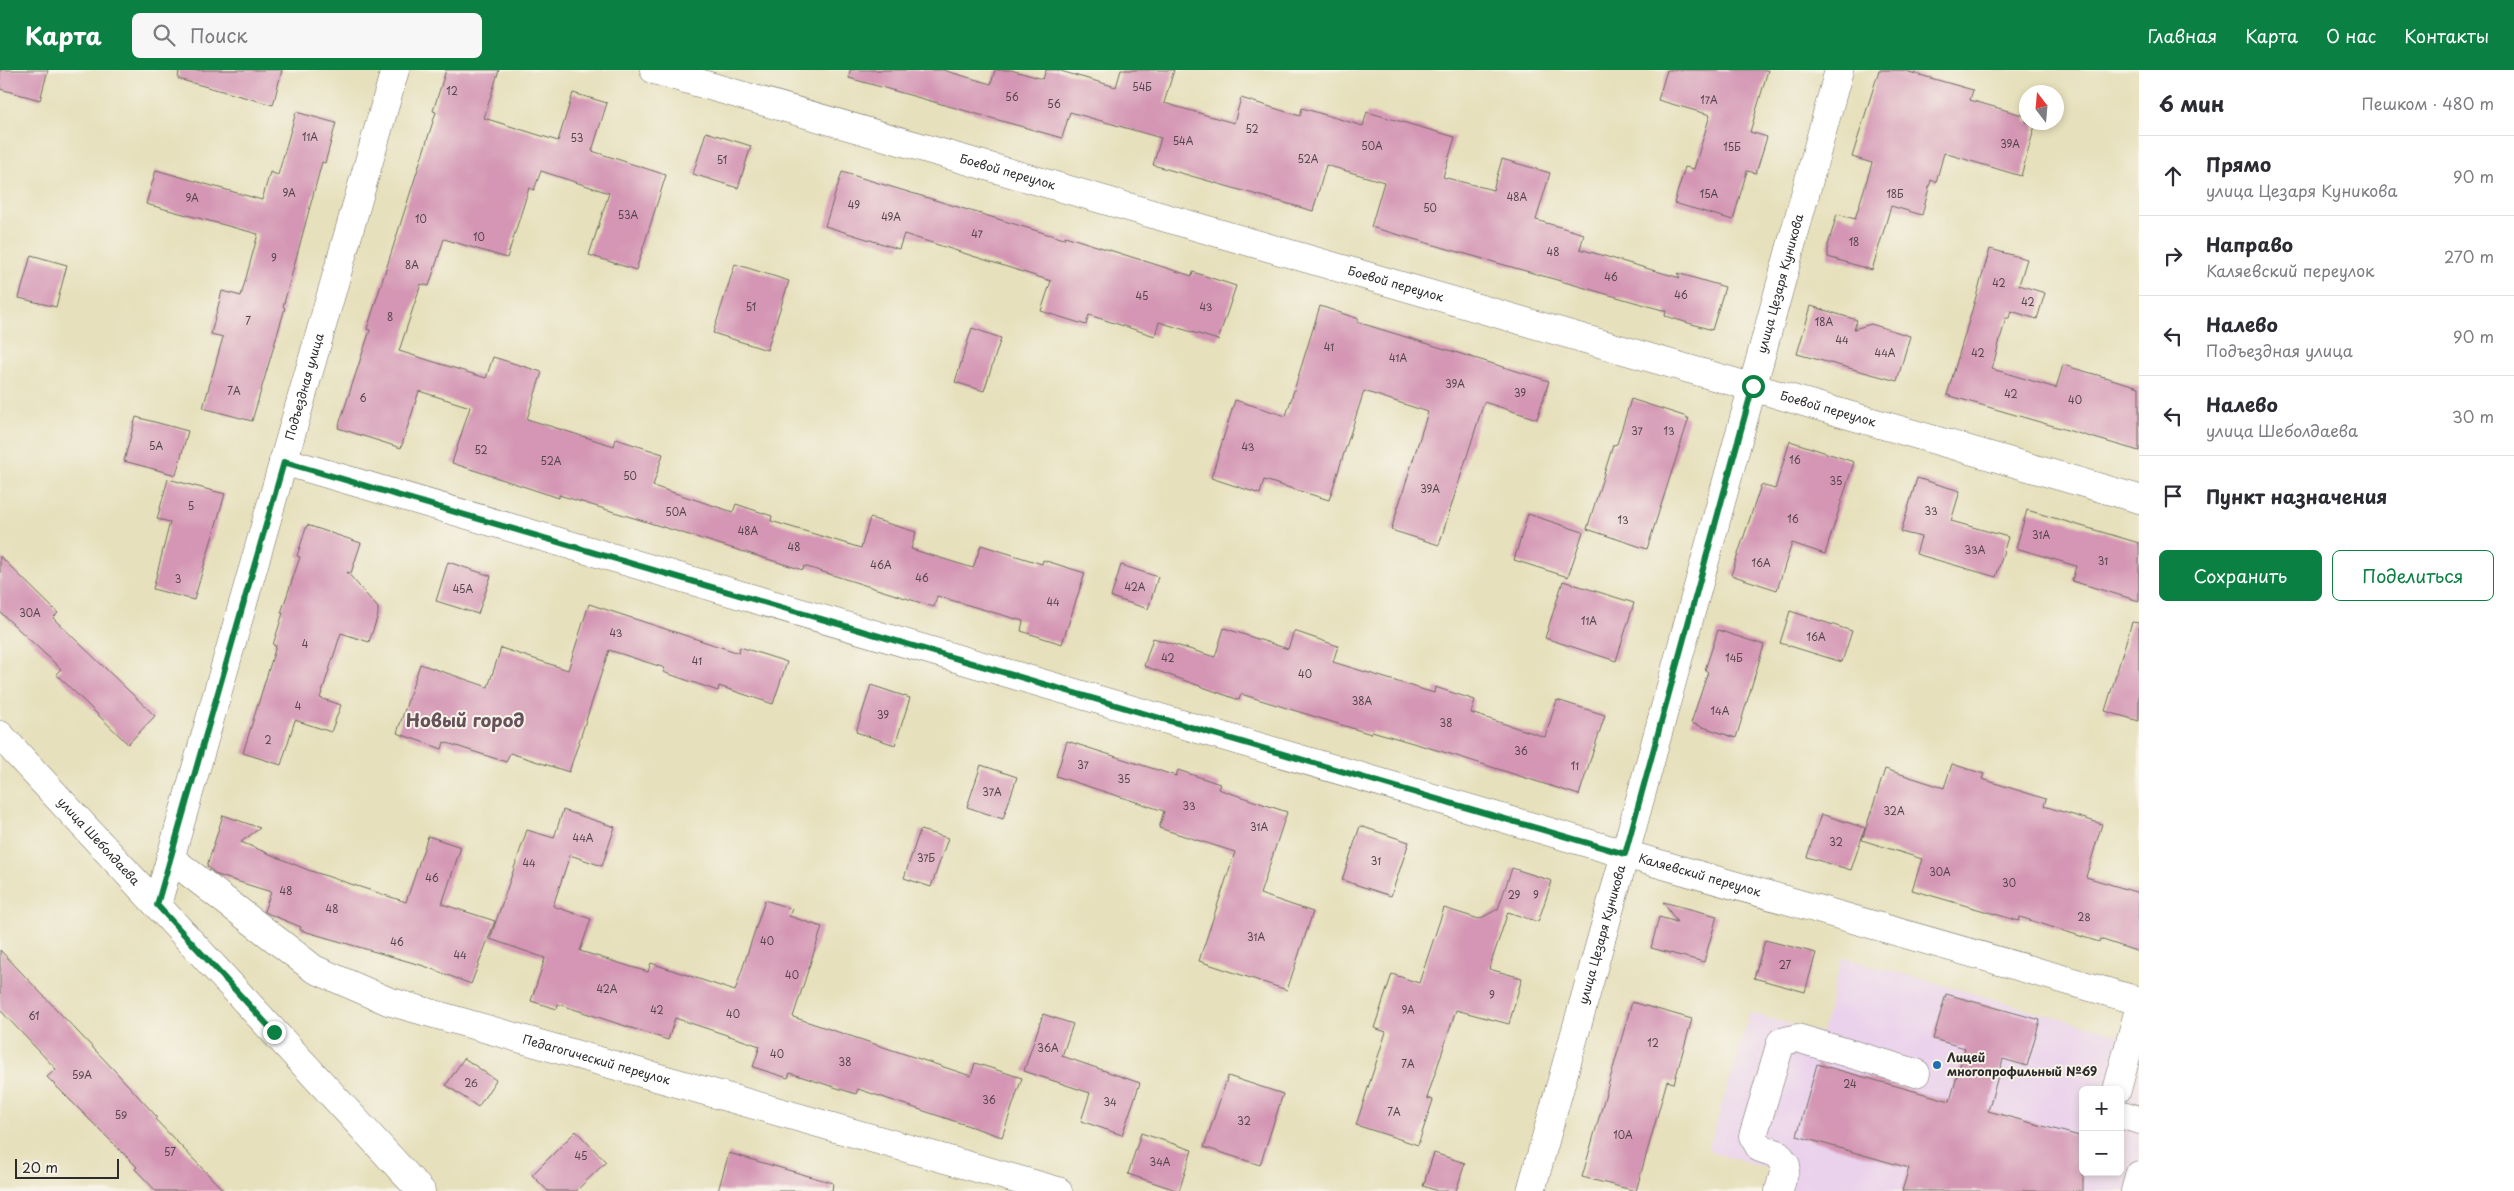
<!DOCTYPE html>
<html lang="ru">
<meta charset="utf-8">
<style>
body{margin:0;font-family:"Playpen Sans",sans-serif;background:#f7f7f7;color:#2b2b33}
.controls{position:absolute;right:15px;bottom:15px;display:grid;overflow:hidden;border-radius:8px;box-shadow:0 2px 8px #0003}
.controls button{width:45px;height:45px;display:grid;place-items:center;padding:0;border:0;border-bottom:1px solid #e1e1e2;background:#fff;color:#2b2b33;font:25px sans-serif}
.compass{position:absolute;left:2019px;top:15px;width:45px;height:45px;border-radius:50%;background:#fff;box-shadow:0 2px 8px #0003;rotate:344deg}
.scale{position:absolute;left:15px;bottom:12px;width:104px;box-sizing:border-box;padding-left:5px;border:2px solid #2b2b2b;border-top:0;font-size:14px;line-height:18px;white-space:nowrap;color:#2b2b2b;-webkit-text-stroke:4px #f7f3e8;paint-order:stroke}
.stop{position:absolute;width:15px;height:15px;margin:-11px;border:4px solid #0b8043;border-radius:50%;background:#fff}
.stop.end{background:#0b8043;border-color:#fff;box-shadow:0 1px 5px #0008}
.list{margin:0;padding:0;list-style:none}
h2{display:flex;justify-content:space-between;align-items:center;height:65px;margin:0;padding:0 20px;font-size:21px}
h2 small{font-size:16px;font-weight:400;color:#7c7c81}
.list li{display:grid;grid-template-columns:32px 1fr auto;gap:15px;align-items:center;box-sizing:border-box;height:80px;padding:0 20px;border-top:1px solid #e1e1e2}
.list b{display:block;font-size:19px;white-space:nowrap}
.list p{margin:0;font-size:16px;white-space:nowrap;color:#7c7c81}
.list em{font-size:16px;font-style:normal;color:#7c7c81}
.actions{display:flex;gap:10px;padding:15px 20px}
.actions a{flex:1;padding:11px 0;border:1px solid #0b8043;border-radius:8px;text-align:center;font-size:18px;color:#0b8043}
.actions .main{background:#0b8043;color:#fff}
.icon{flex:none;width:28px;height:28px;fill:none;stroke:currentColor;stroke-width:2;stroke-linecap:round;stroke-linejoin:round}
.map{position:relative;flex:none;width:2139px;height:1121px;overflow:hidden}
header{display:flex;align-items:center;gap:30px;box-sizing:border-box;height:70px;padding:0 25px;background:#0b8043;color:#fff}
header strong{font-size:24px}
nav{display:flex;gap:28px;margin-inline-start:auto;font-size:18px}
.search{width:350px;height:45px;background:#f7f7f7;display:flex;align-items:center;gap:12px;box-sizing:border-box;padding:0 18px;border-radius:8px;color:#7c7c81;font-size:19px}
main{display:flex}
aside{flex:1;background:#fff}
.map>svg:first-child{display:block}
</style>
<header>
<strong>Карта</strong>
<div class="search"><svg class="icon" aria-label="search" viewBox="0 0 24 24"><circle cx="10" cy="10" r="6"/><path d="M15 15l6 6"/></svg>Поиск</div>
<nav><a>Главная</a><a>Карта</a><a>О нас</a><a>Контакты</a></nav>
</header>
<main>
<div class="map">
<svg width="2139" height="1121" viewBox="0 0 2139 1121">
<rect width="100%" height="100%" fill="#f7f3e8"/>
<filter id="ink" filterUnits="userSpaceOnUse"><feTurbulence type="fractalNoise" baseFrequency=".02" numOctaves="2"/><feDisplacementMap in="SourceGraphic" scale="10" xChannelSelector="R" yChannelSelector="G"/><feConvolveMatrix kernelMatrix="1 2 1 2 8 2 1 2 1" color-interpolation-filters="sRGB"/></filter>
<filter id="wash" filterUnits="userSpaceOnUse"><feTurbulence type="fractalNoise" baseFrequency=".0096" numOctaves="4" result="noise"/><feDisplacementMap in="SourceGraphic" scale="20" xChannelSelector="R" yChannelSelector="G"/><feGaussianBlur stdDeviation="1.12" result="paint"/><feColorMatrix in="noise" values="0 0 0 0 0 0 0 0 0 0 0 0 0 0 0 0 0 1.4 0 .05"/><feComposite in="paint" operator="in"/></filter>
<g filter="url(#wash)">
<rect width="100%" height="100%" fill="#e6e0bc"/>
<path fill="#ead1ec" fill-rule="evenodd" d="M1842,887L2139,970V1121H1762L1769,1099L1708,1081L1750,943L1822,963ZM2083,1020H2120V1102H2083Z"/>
<g id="blocks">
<path fill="#d496b4" d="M0,0H48L40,30L0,19Z
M179,0H282L273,35L178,9Z
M446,0H499L484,48L558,71L573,23L607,33L592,81L666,105L636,200L589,185L609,123L541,101L534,120L529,118L507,188L444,169L429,216L421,214L399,281L486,308L493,287L542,302L527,349L614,376L616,369L663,384L653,416L733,442L736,434L772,446L771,451L861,478L870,448L916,462L911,479L973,498L981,475L1042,494L1043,490L1085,503L1062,574L1021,561L1023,551L937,526L934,537L804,496L803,500L559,425V428L452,393L470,337L419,321L401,378L338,358L370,260L367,259L436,42L433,41Z
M850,0H943L991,14L995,0H1011L1043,9L1046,0H1057L1116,17L1121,0H1174L1164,33L1234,53L1241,28L1300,46L1302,38L1363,56L1367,42L1455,67L1443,107L1493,120L1502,89L1550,103L1536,150L1584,164L1580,179L1680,208L1677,203L1725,217L1712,260L1665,246L1666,241L1371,157L1384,112L1326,95L1313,141L1153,95L1161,68L1070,42L1062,68L849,8Z
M1667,0H1768L1750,62L1767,67L1756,103L1747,101L1733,150L1674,133L1685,97L1694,99L1710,45L1658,30Z
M1879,0H1902L1973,20L1970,30L2026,46V52H2036L2021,106L1944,83L1936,112L1931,110L1922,145L1891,136L1872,200L1828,187V175L1837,144L1855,149L1872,93L1852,87Z
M296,42L336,53L325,93L322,92L283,237L285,238L252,351L203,338L223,267L211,264L222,221L241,226L258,164L146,134L156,100L262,130L270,102L278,105Z
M706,62L751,76L738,118L693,104Z
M842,102L1064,169L1065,166L1192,206L1193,202L1236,216L1218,270L1159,252L1155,266L1089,245L1086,255L1041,241L1051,211L904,164L899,179L825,156Z
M1990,179L2027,189L2019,215L2045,223L2037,249L2011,241L2009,248H2006L1992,299L2056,318L2063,295L2139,317V381L1947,325Z
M31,185L67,195L56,237L19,228Z
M735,194L789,211L767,280L713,263Z
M1320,236L1359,249L1357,252L1549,311L1537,349L1484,332L1439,475L1391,460L1428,342L1364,321L1329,430L1264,410L1260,424L1211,408L1235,330L1286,346Z
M1811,236L1857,250L1854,259L1871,254L1910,266L1897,311L1797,284Z
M972,258L1001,268L984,321L955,312Z
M1631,329L1687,347L1686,349L1689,348L1647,479L1587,459L1613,375L1617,374Z
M136,347L188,361L176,405L124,391Z
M1790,371L1854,392L1825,484L1792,473L1777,520L1731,505L1761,415L1775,419Z
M1917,408L1960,421L1951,451L2008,467L1996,507L1916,484L1921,467L1901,462Z
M168,409L225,424L194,530L153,519L170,452L157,449Z
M2027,440L2139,473V531L2072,511L2076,496L2016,478Z
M1528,444L1583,462L1568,507L1514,490Z
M307,455L361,473L351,503L347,502L378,538V545L369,572L341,563L320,628L341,635L331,662L295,650L281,695L243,683L276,576L273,575L283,543H281L300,487L297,486Z
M0,486L58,543L53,548L155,646L128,674L56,604L61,599L0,542Z
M448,492L491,506L478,544L436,531Z
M1121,495L1158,507L1148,539L1111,527Z
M1563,511L1634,533L1616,591L1545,568Z
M589,534L739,583L740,577L787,592L773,634L719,616L718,621L663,602L665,598L609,580L569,702L510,683L506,692L444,672L442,679L397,663L420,594L488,617L501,578L568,600Z
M1790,541L1852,561L1842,592L1780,573Z
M2132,552L2139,553V651L2105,641Z
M1224,558L1288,579L1294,561L1338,576L1333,592L1434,623L1435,617L1475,630L1471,643L1545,667L1557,630L1605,645L1579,725L1457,686L1372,661L1371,664L1241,624L1239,630L1144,596L1153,568L1215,587Z
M1718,560L1764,575L1736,668L1691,653L1708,602L1705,600Z
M871,615L910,628L895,675L856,662Z
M1067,671L1176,706L1178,700L1220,714L1218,719L1287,742L1260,824L1313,842L1287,920L1199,891L1235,782L1159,758L1164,741L1056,706Z
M1952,694L1984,704L1982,709L2046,729L2044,736L2102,754L2086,807L2139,823V882L2100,869L2099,872L2020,847L2019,851L1912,820L1922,789L1862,770L1885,699L1944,718Z
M981,695L1017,707L1003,749L967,737Z
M563,740L615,757L602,796L570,785L553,836L591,849L580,881L648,902L651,893L735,921L765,830L792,839L789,846L822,857L793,947L971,1006L975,993L1022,1008L1002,1067L858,1019L856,1024L790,1003L788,1008L753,997L760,976L675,948L668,970L558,934L557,939L531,931L545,888L490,869L527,760L554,768Z
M1821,744L1865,758L1851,800L1807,787Z
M223,745L260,758L241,772L308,800L406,832L428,766L461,777L442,834L495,851L471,914L424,896L300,860L301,857L269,844L264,841L271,822L217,805L207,796Z
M1360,756L1409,772L1391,826L1342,810Z
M920,760L948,768L931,817L904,808Z
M1512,798L1552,811L1538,852L1508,842L1489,899L1522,908L1509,954L1456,940L1427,1028L1433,1030L1418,1075L1356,1055L1386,962L1374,958L1392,904L1419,913L1444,838L1479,849L1498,839Z
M1663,832L1717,846L1704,892L1651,878L1659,847L1677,852Z
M1765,870L1816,883L1805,922L1754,908Z
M0,880L116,1002L157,1047L155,1049L224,1121H156L135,1099L137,1097L47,1007L56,999L0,940Z
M1946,924L2040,950L2027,996L2003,989L1988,1041L2083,1067V1121H1902L1909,1098L1797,1066L1817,994L1950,1031L1965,978L1933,969Z
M1632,932L1692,949L1674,1013L1667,1011L1636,1121L1582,1107Z
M1043,944L1073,954L1062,986L1140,1013L1122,1065L1081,1051L1090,1023L1024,1001Z
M464,988L496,1010L478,1037L446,1015Z
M1228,1006L1283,1024L1260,1095L1204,1077Z
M576,1061L606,1092L576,1121H548L532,1105Z
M1141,1063L1192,1080L1179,1121L1128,1104Z
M729,1083L833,1113L832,1121H718Z
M1434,1083L1465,1093L1456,1121H1437L1423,1116Z"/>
</g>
</g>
<g filter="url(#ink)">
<use href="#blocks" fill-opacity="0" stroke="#6c6a5e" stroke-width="1"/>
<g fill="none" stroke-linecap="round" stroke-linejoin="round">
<defs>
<g id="minor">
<path id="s1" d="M654,0L2139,429"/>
<path id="s2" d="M283,391L1625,784L2139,931"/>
<path id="s3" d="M170,788L314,899L388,931L1058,1121"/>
<path id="s4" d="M157,835L395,0"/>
<path d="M2117,1020L2139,939"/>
<path d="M2120,1044L2139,1050"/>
<path id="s5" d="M1531,1121L1625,784L1839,0"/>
<path d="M1779,1121L1786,1095L1778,1084L1760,1078L1753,1066L1781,972L1797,968L1916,1003"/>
<path d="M2135,1121L2139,1105"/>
</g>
<g id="major">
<path id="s6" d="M0,665L421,1121"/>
</g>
</defs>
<use href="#minor" stroke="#6c6a5e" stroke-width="29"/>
<use href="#major" stroke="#6c6a5e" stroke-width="29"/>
<use href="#minor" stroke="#fff" stroke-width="28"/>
<use href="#major" stroke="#fff" stroke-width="28"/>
</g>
</g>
<g fill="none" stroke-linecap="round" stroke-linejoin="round" filter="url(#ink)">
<path stroke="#0b8043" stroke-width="6" d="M274,962L157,835L284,392L1625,784L1753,316"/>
</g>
<circle fill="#1f6fb2" stroke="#f7f3e8" stroke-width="2" cx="1937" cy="995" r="5"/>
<g text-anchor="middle" stroke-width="4" stroke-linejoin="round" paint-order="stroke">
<g font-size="10" fill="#55464d">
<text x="1142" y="21">54Б</text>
<text x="452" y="25">12</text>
<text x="1012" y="31">56</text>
<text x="1709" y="34">17А</text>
<text x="1054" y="38">56</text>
<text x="1252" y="63">52</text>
<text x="310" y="71">11А</text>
<text x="577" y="72">53</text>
<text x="1183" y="75">54А</text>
<text x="2010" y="78">39А</text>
<text x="1372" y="80">50А</text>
<text x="1732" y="81">15Б</text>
<text x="1308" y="93">52А</text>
<text x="722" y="94">51</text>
<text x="289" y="127">9А</text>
<text x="1709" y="128">15А</text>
<text x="1895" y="128">18Б</text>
<text x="1517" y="131">48А</text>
<text x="192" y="132">9А</text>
<text x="854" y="139">49</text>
<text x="1430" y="142">50</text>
<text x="628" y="149">53А</text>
<text x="891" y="151">49А</text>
<text x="421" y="153">10</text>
<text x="977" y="168">47</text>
<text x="479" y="171">10</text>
<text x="1854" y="176">18</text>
<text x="1553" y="186">48</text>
<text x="274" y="192">9</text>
<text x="412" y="199">8А</text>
<text x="1611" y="211">46</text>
<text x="1999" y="217">42</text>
<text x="1681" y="229">46</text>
<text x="1142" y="230">45</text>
<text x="2028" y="236">42</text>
<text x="751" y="241">51</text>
<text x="1206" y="241">43</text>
<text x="390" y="251">8</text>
<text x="248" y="255">7</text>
<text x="1824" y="256">18А</text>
<text x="1842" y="274">44</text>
<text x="1329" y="281">41</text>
<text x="1885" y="287">44А</text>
<text x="1978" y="287">42</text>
<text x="1398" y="292">41А</text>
<text x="1455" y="318">39А</text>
<text x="234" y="325">7А</text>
<text x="1520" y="327">39</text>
<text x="2011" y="328">42</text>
<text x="363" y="332">6</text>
<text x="2075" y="334">40</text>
<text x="1637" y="365">37</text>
<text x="1669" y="365">13</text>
<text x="156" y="380">5А</text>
<text x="1248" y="381">43</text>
<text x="481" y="384">52</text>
<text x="1795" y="394">16</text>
<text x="551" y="395">52А</text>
<text x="630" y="410">50</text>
<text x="1836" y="415">35</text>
<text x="1430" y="423">39А</text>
<text x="191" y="440">5</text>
<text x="1931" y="445">33</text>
<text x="676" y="446">50А</text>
<text x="1793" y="453">16</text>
<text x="1623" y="454">13</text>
<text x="748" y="465">48А</text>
<text x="2041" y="469">31А</text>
<text x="794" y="481">48</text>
<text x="1975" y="484">33А</text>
<text x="2103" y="495">31</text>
<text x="1761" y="497">16А</text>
<text x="881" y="499">46А</text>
<text x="922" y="512">46</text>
<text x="178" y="513">3</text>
<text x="1135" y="521">42А</text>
<text x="463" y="523">45А</text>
<text x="1053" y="536">44</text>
<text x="30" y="547">30А</text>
<text x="1589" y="555">11А</text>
<text x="616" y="567">43</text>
<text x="1816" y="571">16А</text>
<text x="305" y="578">4</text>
<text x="1168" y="592">42</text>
<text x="1734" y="592">14Б</text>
<text x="697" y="595">41</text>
<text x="1305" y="608">40</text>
<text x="1362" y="635">38А</text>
<text x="298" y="640">4</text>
<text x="1720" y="645">14А</text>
<text x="883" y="649">39</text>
<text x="1446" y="657">38</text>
<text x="268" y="674">2</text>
<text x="1521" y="685">36</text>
<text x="1083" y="699">37</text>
<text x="1575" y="700">11</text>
<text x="1124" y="713">35</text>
<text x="992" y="726">37А</text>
<text x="1189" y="740">33</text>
<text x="1894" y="745">32А</text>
<text x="1259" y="761">31А</text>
<text x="583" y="772">44А</text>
<text x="1836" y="776">32</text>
<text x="926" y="792">37Б</text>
<text x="1376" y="795">31</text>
<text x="529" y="797">44</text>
<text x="1940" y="806">30А</text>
<text x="432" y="812">46</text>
<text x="2009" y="817">30</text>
<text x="286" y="825">48</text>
<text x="1514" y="829">29</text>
<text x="1536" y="829">9</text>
<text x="332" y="843">48</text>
<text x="2084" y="851">28</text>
<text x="1256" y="871">31А</text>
<text x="767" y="875">40</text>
<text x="397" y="876">46</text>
<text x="460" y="889">44</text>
<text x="1785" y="899">27</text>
<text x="792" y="909">40</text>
<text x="607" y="923">42А</text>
<text x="1492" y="929">9</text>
<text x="657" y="944">42</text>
<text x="1408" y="944">9А</text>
<text x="733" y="948">40</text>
<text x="34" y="950">61</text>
<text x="1653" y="977">12</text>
<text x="1048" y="982">36А</text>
<text x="777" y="988">40</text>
<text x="845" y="996">38</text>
<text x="1408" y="998">7А</text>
<text x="82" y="1009">59А</text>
<text x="471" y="1017">26</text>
<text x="1850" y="1018">24</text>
<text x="989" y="1034">36</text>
<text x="1110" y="1036">34</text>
<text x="1394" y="1046">7А</text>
<text x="121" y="1049">59</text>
<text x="1244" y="1055">32</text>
<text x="1623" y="1069">10А</text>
<text x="170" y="1086">57</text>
<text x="581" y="1090">45</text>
<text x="1160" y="1096">34А</text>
</g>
<g font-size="12" fill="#2b2b2b" stroke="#f7f3e8">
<text dy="4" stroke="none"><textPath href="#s1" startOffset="368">Боевой переулок</textPath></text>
<text dy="4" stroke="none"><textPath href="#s1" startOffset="772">Боевой переулок</textPath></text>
<text dy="4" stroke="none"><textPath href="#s5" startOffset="941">улица Цезаря Куникова</textPath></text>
<text dy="4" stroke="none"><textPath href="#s4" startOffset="539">Подъездная улица</textPath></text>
<text dy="4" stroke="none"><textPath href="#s1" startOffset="1222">Боевой переулок</textPath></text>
<text dy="4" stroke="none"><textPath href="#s6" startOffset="145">улица Шеболдаева</textPath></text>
<text dy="4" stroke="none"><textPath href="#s2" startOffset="1476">Каляевский переулок</textPath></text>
<text dy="4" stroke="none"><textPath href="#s5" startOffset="266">улица Цезаря Куникова</textPath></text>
<text dy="4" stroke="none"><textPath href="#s3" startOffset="479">Педагогический переулок</textPath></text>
</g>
<g font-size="12" font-weight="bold" fill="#2b2b2b" stroke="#f7f3e8" text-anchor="start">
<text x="1947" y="992">Лицей<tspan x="1947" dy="14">многопрофильный №69</tspan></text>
</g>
<g font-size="18" font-weight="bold" fill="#66505b" stroke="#f7f3e8">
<text x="465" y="657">Новый город</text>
</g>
</g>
</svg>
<div class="controls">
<button>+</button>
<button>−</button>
</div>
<svg class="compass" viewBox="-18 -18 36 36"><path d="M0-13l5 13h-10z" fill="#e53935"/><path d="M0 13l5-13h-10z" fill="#7c7c81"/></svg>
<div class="scale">20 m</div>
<div class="stop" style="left:1753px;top:316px"></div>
<div class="stop end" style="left:274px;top:962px"></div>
</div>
<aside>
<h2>6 мин<small>Пешком · 480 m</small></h2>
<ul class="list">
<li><svg class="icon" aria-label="ahead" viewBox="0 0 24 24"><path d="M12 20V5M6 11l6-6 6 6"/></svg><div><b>Прямо</b><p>улица Цезаря Куникова</p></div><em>90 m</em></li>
<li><svg class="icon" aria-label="right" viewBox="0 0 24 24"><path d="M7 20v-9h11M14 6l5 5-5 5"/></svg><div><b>Направо</b><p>Каляевский переулок</p></div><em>270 m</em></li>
<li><svg class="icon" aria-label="left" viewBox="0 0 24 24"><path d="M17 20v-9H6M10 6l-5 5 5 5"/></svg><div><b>Налево</b><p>Подъездная улица</p></div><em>90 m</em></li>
<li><svg class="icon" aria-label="left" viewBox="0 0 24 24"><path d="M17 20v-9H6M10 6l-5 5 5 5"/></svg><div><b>Налево</b><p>улица Шеболдаева</p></div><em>30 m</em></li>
<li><svg class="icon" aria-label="arrive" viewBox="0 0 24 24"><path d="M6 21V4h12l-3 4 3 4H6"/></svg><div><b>Пункт назначения</b></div></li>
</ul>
<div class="actions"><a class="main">Сохранить</a><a>Поделиться</a></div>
</aside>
</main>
